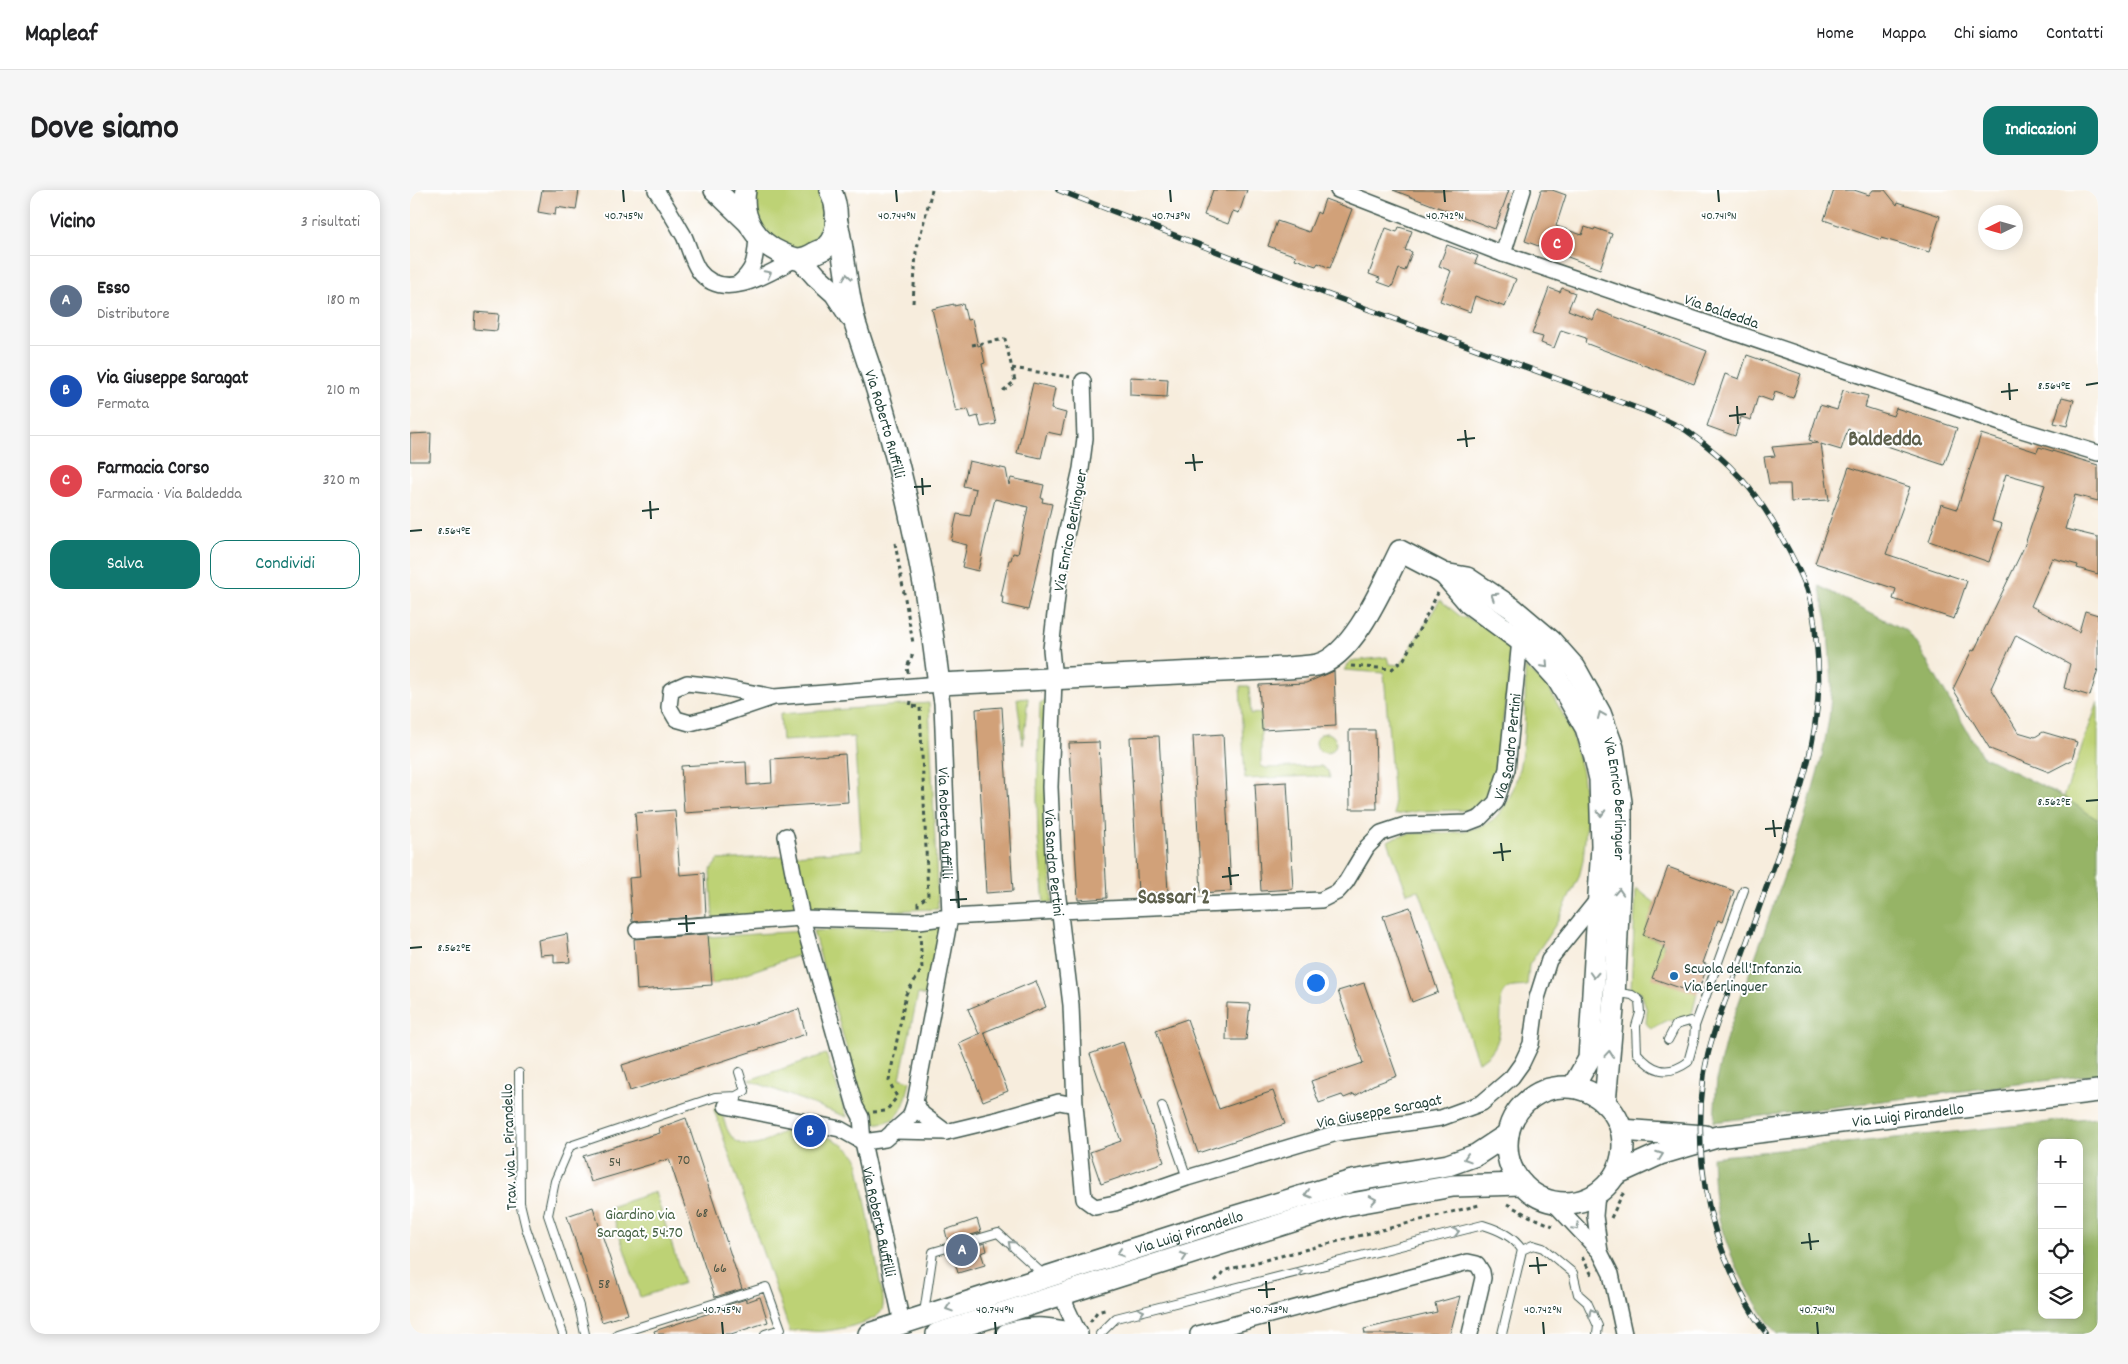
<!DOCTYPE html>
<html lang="it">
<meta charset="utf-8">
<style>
body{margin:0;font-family:Dekko,sans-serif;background:#f6f6f6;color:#202124}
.controls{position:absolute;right:15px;bottom:15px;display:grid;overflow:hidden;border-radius:10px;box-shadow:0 2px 12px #0003}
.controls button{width:45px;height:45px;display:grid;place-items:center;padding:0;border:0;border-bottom:1px solid #e0e0e0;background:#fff;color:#202124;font:25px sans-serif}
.compass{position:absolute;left:1568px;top:15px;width:45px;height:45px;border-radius:50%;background:#fff;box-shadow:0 2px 12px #0003;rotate:265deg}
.you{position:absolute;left:905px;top:792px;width:18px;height:18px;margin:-12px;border:4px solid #fff;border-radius:50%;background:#1a73e8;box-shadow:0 0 0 8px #1a73e833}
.badge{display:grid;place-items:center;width:32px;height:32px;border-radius:50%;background:#0f766e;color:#fff;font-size:16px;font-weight:700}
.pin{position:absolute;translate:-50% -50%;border:2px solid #fff;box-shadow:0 1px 5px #0006}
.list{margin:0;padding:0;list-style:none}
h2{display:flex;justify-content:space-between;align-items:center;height:65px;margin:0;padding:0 20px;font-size:21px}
h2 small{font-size:16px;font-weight:400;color:#757577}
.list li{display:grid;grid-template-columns:32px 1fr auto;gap:15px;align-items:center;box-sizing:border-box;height:90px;padding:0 20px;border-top:1px solid #e0e0e0}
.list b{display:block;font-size:19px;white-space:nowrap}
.list p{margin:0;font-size:16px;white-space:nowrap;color:#757577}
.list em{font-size:16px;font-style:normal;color:#757577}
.actions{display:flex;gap:10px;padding:15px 20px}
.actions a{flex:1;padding:11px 0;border:1px solid #0f766e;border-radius:15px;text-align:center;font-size:18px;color:#0f766e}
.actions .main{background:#0f766e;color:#fff}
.icon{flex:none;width:28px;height:28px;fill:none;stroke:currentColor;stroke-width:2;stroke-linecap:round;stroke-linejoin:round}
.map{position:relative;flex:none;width:1688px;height:1144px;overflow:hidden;border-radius:15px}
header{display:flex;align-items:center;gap:30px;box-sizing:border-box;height:70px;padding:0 25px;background:#fff;border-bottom:1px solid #e0e0e0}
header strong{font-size:24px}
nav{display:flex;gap:28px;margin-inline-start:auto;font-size:18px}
.intro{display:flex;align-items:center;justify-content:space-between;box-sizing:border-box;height:120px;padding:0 30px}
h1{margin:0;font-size:35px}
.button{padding:12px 22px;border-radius:15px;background:#0f766e;color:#fff;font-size:18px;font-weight:700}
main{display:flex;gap:30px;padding:0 30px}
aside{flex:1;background:#fff;border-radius:15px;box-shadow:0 2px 12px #0003}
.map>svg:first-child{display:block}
</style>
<header>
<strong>Mapleaf</strong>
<nav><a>Home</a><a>Mappa</a><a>Chi siamo</a><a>Contatti</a></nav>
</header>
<div class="intro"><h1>Dove siamo</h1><a class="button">Indicazioni</a></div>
<main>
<aside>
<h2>Vicino<small>3 risultati</small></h2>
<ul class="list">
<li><span class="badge" style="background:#5c6f8a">A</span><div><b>Esso</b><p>Distributore</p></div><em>180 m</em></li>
<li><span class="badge" style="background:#1a4fb4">B</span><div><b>Via Giuseppe Saragat</b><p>Fermata</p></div><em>210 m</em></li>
<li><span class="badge" style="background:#e0444e">C</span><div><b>Farmacia Corso</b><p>Farmacia · Via Baldedda</p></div><em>320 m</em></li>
</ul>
<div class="actions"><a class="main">Salva</a><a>Condividi</a></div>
</aside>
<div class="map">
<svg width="1688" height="1144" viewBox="0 0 1688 1144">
<rect width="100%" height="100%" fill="#fff"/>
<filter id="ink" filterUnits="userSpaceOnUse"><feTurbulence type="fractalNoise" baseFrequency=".02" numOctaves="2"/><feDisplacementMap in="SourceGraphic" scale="10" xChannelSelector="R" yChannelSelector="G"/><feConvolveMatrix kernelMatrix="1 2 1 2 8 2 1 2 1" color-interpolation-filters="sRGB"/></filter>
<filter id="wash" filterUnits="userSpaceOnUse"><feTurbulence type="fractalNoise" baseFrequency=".0096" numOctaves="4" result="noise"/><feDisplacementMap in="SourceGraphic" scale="20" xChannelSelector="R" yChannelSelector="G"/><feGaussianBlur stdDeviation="1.12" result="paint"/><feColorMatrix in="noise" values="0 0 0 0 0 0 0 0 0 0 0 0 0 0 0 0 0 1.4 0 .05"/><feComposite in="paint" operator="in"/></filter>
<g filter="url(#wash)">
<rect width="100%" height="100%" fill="#f7eddd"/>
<path fill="#bdd275" stroke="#6e8854" d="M344,0H409C441,53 381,80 353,37C351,33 347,28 346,24C344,16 344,8 344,0Z
M1030,410L1050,426L1079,436L1093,448L1103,463L1082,602L1065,620L1009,621L985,625L974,483L934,480L941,471L977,467L979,474L990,475Z
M1115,477L1137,495L1161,539L1172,583L1177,626L1173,671L1169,687L1146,734L1119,775L1117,796C1111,797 1102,796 1097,799C1082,805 1105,855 1068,872L1009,700L997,703L978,651C999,638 1022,646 1046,642C1057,641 1076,636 1085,628C1119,594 1115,522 1115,477Z
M830,496H839L841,524L851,523V576L856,578L911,576L918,581L920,588L904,586L835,589Z
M618,508L613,555L607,509Z
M637,509L642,713H634L628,649L627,610L630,513Z
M1688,512V630L1654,607Z
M519,513L528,719L400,724L384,665L452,660L444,547L372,551L370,524Z
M906 553a10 10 0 1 1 20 0a10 10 0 1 1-20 0Z
M375,666L390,725L303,729L300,681L308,670Z
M1226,698L1245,713L1234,745L1254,753L1253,758L1287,804L1282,824L1275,829L1258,830L1241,839L1236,833L1237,821L1231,802L1221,799Z
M531,736L516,806L508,804L490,888L500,891C494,918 491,936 458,933L403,741Z
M394,741L395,763L302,795L297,747Z
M416,864L437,927L339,890Z
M307,915L312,918C314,941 325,963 353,953C361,949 368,943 377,941C400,937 436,950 448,970L473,1108C473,1113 474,1119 470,1123C462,1134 417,1143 403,1141C392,1140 390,1139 380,1142L304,920Z
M245,1002L274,1093L230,1107L200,1017Z"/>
<path fill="#96b466" stroke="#5a784d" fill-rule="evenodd" d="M1409,396L1497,441L1509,458L1572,566L1654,607L1688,630V884L1304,932L1307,886L1317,846L1395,627L1412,566L1419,529L1422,495L1417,430Z
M1688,927V1144H1367C1339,1108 1312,1055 1305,1009C1303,996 1303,981 1302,967ZM1632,953H1669V1125H1632Z"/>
<g id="blocks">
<path fill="#d1a179" d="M132,0H169L166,20L146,17L145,25L128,22Z
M803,0H837L829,23L823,21L818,34L794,25Z
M983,0H1099L1085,39Z
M1131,0H1142L1156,5L1146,36L1172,45L1175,37L1184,40L1185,38L1202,44L1190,79L1115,51Z
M1424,0H1444L1459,5L1463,0H1475L1487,15L1488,12L1530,26L1519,62L1471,48V50L1414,30Z
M915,9L942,19L920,78L908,73L906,76L885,69L886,66L858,56L867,31L899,42L907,22L910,24Z
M989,37L1002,41L995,60L1002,62L995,81L989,79L982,97L968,92L970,88L959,84L976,38L987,42Z
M1037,55L1068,66L1065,73L1106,89L1095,117L1065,106L1060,122L1030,111L1041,81L1029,76Z
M1139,98L1150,102L1152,98L1165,103L1158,120L1183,130L1187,120L1297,161L1284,194L1175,153L1176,148L1151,140L1144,158L1131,153L1133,147L1122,144Z
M544,114V116L553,114L557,130L562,129L568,156L571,155L575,173L572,174L586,234L571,237L568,226L561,228L558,219L546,222L522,119Z
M65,122L89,124L87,141L64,139Z
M1337,165L1391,184L1383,208L1365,202L1362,211L1348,206L1341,230L1331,227L1325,246L1297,236L1315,184L1329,189Z
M720,187L758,189L757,207L720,205Z
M623,193L645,198L641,219L656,223L651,245L637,242L631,268L607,263Z
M1433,200L1458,206L1455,217L1483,226L1486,218L1547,238L1534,275L1474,255L1475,250L1438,239L1431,260L1411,254L1419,310L1381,312L1380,294H1359L1354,267L1365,266L1362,257L1408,253L1399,250L1410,215L1427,220Z
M1652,207L1664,210L1657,236L1644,233Z
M21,243L20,271H0V244Z
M1571,244L1627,262L1629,257L1688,275V311L1665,305L1655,339L1688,347V384L1667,378L1668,375L1642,368L1621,416L1669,442L1675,421L1688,425V479L1680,506L1654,498L1660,474L1606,445L1581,498L1608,542L1625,547L1633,542L1667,552L1662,570L1639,582L1580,559L1543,499L1562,460L1564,461L1614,357L1635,295L1596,284L1582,331L1592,334L1579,372L1519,351L1531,314L1547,319Z
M559,271L596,279L599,295L601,288L634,295L631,308H633L632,312L642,314L618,420L592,414L593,406H591L599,370H601L603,363L608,364L618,317L585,309L568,381L552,377L557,355L541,351L547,324L560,326L566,299L553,296Z
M1439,277L1500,297L1476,364L1557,391L1544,429L1483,409L1486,399L1405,373Z
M924,481L926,536L852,540L849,495L896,493Z
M592,517L603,701L576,703L566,519Z
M939,540H965L967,619H940Z
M813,544L821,701L791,703L783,546Z
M749,546L758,702L728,704L720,547Z
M689,552L697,708L668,710L659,553Z
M435,564L438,612L274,623L271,576L336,572L337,595L362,593L361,569Z
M877,592L883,699L851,701L845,594Z
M265,620L270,685L294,683L296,726L222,732L219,688L230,687L225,623Z
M1258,677L1324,701L1313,732L1308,730L1293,773L1298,775L1287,804L1242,788L1255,753L1233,745Z
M1000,717L1028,802L1002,812L973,726Z
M157,744L160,772L144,773V764L130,765L128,750Z
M298,744L302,795L227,800L224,749Z
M626,791L636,817L574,842L598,901L573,911L549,853L571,843L569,844L558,819Z
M954,793L987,886L963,895L945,906L944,904L934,908L932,905L909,913L901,891L953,873L928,801Z
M817,813L840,814L836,850H816Z
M389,819L396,844L220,901L212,875Z
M777,829L809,919L863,901L875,934L788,963L746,840Z
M713,852L754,972L691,994L680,962L711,951L680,864Z
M276,928L332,1099L305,1107L259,969L181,992L173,966L250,943L249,938Z
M183,1017L218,1124L192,1132L157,1026Z
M567,1029L571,1042L538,1052L535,1040Z
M575,1053L577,1061L571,1063L575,1075L548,1083L542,1062Z
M1050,1106L1040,1144H955L954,1139L1027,1122L1025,1113Z
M350,1107L358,1132L321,1144H245L244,1141L309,1120L308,1118L336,1109V1112Z"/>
</g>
</g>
<g filter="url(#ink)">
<use href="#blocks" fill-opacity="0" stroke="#3f574d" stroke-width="1"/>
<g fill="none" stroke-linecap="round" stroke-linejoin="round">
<defs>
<path id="lane" d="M1206,806L1209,803L1222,805L1229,810L1230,823L1226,836L1227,863C1242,881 1257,887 1278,872L1284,850L1285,836L1280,831L1266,835L1258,850
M1285,836L1334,700
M109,883L110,1013L116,1038L153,1144
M327,909L326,906L335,901L329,882
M752,916L777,988
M1112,1060L1123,1055L1133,1058L1163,1083L1168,1104L1177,1112L1188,1136L1187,1144
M514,1123L523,1062L588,1043L635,1086
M175,1144L169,1116L138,1025L145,991L160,956L305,907L326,906
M207,1144L356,1097L371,1139L355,1144
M690,1144L706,1128L1073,1035C1089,1040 1103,1046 1112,1060L1092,1144"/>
<g id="street">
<path d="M246,0C256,15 265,30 274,46C279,57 282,71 289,81C313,113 359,84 385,69"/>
<path d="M928,0L1093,64L1608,239L1688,263"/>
<path d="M1093,64L1113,0"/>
<path d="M328,94C346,78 345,69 347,47"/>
<path id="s1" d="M673,191L675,248L671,279L652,363L641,459L644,489L640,597L643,667L661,815L665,915L674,1009L685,1017L705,1013L777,988L927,943L1031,928L1072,913L1102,887L1112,873L1121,854L1127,808L1139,770L1189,708"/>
<path id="s2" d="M364,507L304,496L277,493L261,500L259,517L266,529L280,533L308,526L364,507L529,494L532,513L540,727L505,912L500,927L475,949L453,952L492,1133"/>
<path id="s3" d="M227,740L392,728L509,731L540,727L649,721L911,710L927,702L936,692L957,657L971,643L995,635L1057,633L1070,628L1086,612L1097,579L1110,450"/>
<path d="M505,912L512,924L536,942"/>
<path d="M316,916L430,939L453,952L451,927L445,916L392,728L376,646"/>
<path d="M483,941L536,942L590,929L649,912L665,915"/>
<path d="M1187,1004L1185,1026L1190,1062"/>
<path d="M1143,1012L1190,1062L1201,1084L1214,1144"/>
<path d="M655,1103L656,1116L669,1144"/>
<path d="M788,1144L1058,1072L1067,1074L1072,1082L1073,1088L1060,1144"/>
</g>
<g id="secondary">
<path d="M305,0L338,32"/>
<path d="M335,0C330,29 347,53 373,64C377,66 382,68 387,69C393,69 400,66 405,63C408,61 413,60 415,58C431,45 428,15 420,0"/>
<path id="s4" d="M426,28C435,64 436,101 446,136C455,165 466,194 474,223C500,312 518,403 529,494L876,478C886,477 897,477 907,475C944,466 974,393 990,361L1034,384L1057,388L1102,418L1141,451L1165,478L1190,523L1203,558L1211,612V660L1204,807L1195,913"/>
<path d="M391,69L406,86L425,103L440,126"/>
<path d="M1034,384L1059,413L1119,457L1147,488L1176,538L1184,564L1190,589L1192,656L1179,869L1163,897"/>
<circle cx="1155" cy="955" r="58"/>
<path d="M1211,940L1295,946"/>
<path id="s5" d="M1206,984L1250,964L1307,947L1688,901"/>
<path id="s6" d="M459,1144L817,1029L942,991L1038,975L1066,965L1098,944"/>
<path d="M527,1144L930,1016L1043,996L1112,994"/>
<path d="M597,1144C627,1135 638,1139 667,1144"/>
</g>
</defs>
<use href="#lane" stroke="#3f574d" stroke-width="10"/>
<use href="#street" stroke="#3f574d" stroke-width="18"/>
<use href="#secondary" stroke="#3f574d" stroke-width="24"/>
<path stroke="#3f574d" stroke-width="3" stroke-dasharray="4 4" stroke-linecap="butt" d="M503,113L506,62L522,0
M562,155L595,149L605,191L590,203
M602,178L660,187
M485,353L503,453
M941,476L982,479L994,469L1028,403
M498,483L497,477L504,461
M501,511L500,516L510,517L518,706L508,713V718
M463,922L476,921L487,907L479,891L496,804L512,779L510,744
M1097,1014L1119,1026L1143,1036
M1201,1028L1212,1005L1216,1001
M1172,1067L1183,1087
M805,1091L816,1080L1069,1015
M680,1132L687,1122L698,1119"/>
<use href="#lane" stroke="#fff" stroke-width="8"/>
<use href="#street" stroke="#fff" stroke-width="15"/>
<use href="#secondary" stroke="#fff" stroke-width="21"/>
<defs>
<path id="rail" d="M648,0L914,103L1235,221C1249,227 1264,233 1277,241C1319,270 1348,303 1372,348C1381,364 1390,381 1397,399C1402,415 1405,432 1406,449C1409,475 1410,501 1406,526C1401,574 1384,620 1368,665C1354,704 1340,743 1326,782C1314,815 1299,849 1294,885C1286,943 1291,1008 1313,1062C1325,1091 1338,1120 1357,1144"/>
</defs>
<use href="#rail" stroke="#1f3d34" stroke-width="5.5"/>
<use href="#rail" stroke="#fff" stroke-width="4" stroke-dasharray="11" stroke-linecap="butt"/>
</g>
<defs><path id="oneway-chevron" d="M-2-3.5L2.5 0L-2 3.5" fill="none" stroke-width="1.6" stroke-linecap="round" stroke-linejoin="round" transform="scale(1.25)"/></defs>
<g stroke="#8f9e9a">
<use href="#oneway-chevron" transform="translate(358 84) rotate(-28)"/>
<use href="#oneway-chevron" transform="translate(437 87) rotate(-99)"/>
<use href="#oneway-chevron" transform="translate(1084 406) rotate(-147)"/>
<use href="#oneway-chevron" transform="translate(1135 475) rotate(48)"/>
<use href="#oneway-chevron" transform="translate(1191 525) rotate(-113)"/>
<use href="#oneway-chevron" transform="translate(1191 623) rotate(88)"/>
<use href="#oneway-chevron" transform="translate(1209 702) rotate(-87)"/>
<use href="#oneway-chevron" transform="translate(1184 785) rotate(93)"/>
<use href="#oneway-chevron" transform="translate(1199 864) rotate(-85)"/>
<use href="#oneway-chevron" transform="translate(1250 965) rotate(-20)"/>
<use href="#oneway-chevron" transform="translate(1057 968) rotate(162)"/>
<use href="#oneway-chevron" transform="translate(898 1004) rotate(163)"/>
<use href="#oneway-chevron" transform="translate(963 1010) rotate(-10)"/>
<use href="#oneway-chevron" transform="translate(1166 1037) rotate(47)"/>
<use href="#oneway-chevron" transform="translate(1046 1042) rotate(-14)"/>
<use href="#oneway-chevron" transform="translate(601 1054) rotate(-138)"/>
<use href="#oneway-chevron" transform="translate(710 1063) rotate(162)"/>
<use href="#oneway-chevron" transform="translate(774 1066) rotate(-18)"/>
<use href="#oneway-chevron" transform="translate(889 1082) rotate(-14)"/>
<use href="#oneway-chevron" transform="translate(539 1118) rotate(162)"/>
<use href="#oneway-chevron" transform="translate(731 1122) rotate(-14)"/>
<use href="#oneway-chevron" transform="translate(1182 1122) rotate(-118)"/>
</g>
</g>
<path fill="none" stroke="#1f3d34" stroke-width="2" d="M213,0L214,12M486,0L487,12M760,0L761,12M1034,0L1035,12M1308,0L1309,12M1599,193L1600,210M1676,195L1688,193M1591,202L1608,200M1327,216L1328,234M1319,226L1336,224M1055,240L1057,257M1047,250L1065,248M783,264L785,281M775,273L793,272M512,288L513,305M504,297L521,296M240,311L241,329M232,321L249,319M0,341L12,340M1676,611L1688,610M1363,630L1365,647M1355,639L1372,638M1091,653L1093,671M1083,663L1101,661M819,677L821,695M812,687L829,685M548,701L549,718M540,710L557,709M276,725L277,742M268,734L285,733M0,758L12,757M1399,1043L1401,1060M1391,1053L1409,1051M1127,1067L1129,1084M1119,1076L1137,1075M856,1091L857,1108M848,1100L865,1099M312,1132L313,1144M585,1132L586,1144M859,1132L860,1144M1133,1132L1134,1144M1407,1132L1408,1144"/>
<circle fill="#1f6fb2" stroke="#fff" stroke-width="2" cx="1264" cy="786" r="5"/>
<g text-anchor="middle" stroke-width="4" stroke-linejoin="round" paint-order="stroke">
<g font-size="14" fill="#4c5645">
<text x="274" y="974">70</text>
<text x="205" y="976">54</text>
<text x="292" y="1027">68</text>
<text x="310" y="1082">66</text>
<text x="194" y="1098">58</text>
</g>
<g font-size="16" fill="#1f3d34" stroke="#fff">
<text transform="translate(1312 120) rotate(19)" y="6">Via Baldedda</text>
<text dy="6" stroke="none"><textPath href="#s4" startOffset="212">Via Roberto Ruffilli</textPath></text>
<text transform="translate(659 340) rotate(-79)" y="6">Via Enrico Berlinguer</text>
<text dy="6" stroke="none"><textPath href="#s3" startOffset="958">Via Sandro Pertini</textPath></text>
<text dy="6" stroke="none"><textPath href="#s4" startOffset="1355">Via Enrico Berlinguer</textPath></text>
<text dy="6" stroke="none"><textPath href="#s2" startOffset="544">Via Roberto Ruffilli</textPath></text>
<text dy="6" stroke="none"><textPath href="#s1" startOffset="485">Via Sandro Pertini</textPath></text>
<text transform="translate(969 920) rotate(-11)" y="6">Via Giuseppe Saragat</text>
<text dy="6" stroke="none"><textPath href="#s5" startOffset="300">Via Luigi Pirandello</textPath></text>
<text transform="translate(98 957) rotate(-92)" y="6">Trav. via L. Pirandello</text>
<text dy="6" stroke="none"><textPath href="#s2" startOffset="979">Via Roberto Ruffilli</textPath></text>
<text dy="6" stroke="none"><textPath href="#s6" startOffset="336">Via Luigi Pirandello</textPath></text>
</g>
<g font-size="16" fill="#1f3d34" stroke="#fff" text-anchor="start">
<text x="1274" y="783">Scuola dell'Infanzia<tspan x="1274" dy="18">Via Berlinguer</tspan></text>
</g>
<g font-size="16" fill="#466244" stroke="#fff">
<text x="230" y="1029">Giardino via<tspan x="230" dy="18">Saragat, 54:70</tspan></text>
</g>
<g font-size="21" font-weight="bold" fill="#5d604c" stroke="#fff">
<text x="1475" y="255">Baldedda</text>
<text x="764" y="713">Sassari 2</text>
</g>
</g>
<g font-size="12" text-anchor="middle" fill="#1f3d34" stroke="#fff" stroke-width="4" stroke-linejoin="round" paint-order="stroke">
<text x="214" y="29">40.745°N</text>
<text x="487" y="29">40.744°N</text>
<text x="761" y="29">40.743°N</text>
<text x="1035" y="29">40.742°N</text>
<text x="1309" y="29">40.741°N</text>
<text x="1644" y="199">8.564°E</text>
<text x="44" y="344">8.564°E</text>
<text x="1644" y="615">8.562°E</text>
<text x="44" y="761">8.562°E</text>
<text x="312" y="1123">40.745°N</text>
<text x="585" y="1123">40.744°N</text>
<text x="859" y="1123">40.743°N</text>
<text x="1133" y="1123">40.742°N</text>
<text x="1407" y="1123">40.741°N</text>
</g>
</svg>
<div class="controls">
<button>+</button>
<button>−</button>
<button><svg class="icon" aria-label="locate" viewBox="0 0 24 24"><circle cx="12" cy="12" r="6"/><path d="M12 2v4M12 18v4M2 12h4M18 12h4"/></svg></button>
<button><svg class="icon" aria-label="layers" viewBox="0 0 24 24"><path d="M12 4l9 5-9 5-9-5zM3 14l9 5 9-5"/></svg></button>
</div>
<svg class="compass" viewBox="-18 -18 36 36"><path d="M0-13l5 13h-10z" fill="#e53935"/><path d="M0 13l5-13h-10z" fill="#757577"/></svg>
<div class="you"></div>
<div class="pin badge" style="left:552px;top:1060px;background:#5c6f8a">A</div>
<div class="pin badge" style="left:400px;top:941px;background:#1a4fb4">B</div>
<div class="pin badge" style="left:1147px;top:54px;background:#e0444e">C</div>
</div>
</main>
